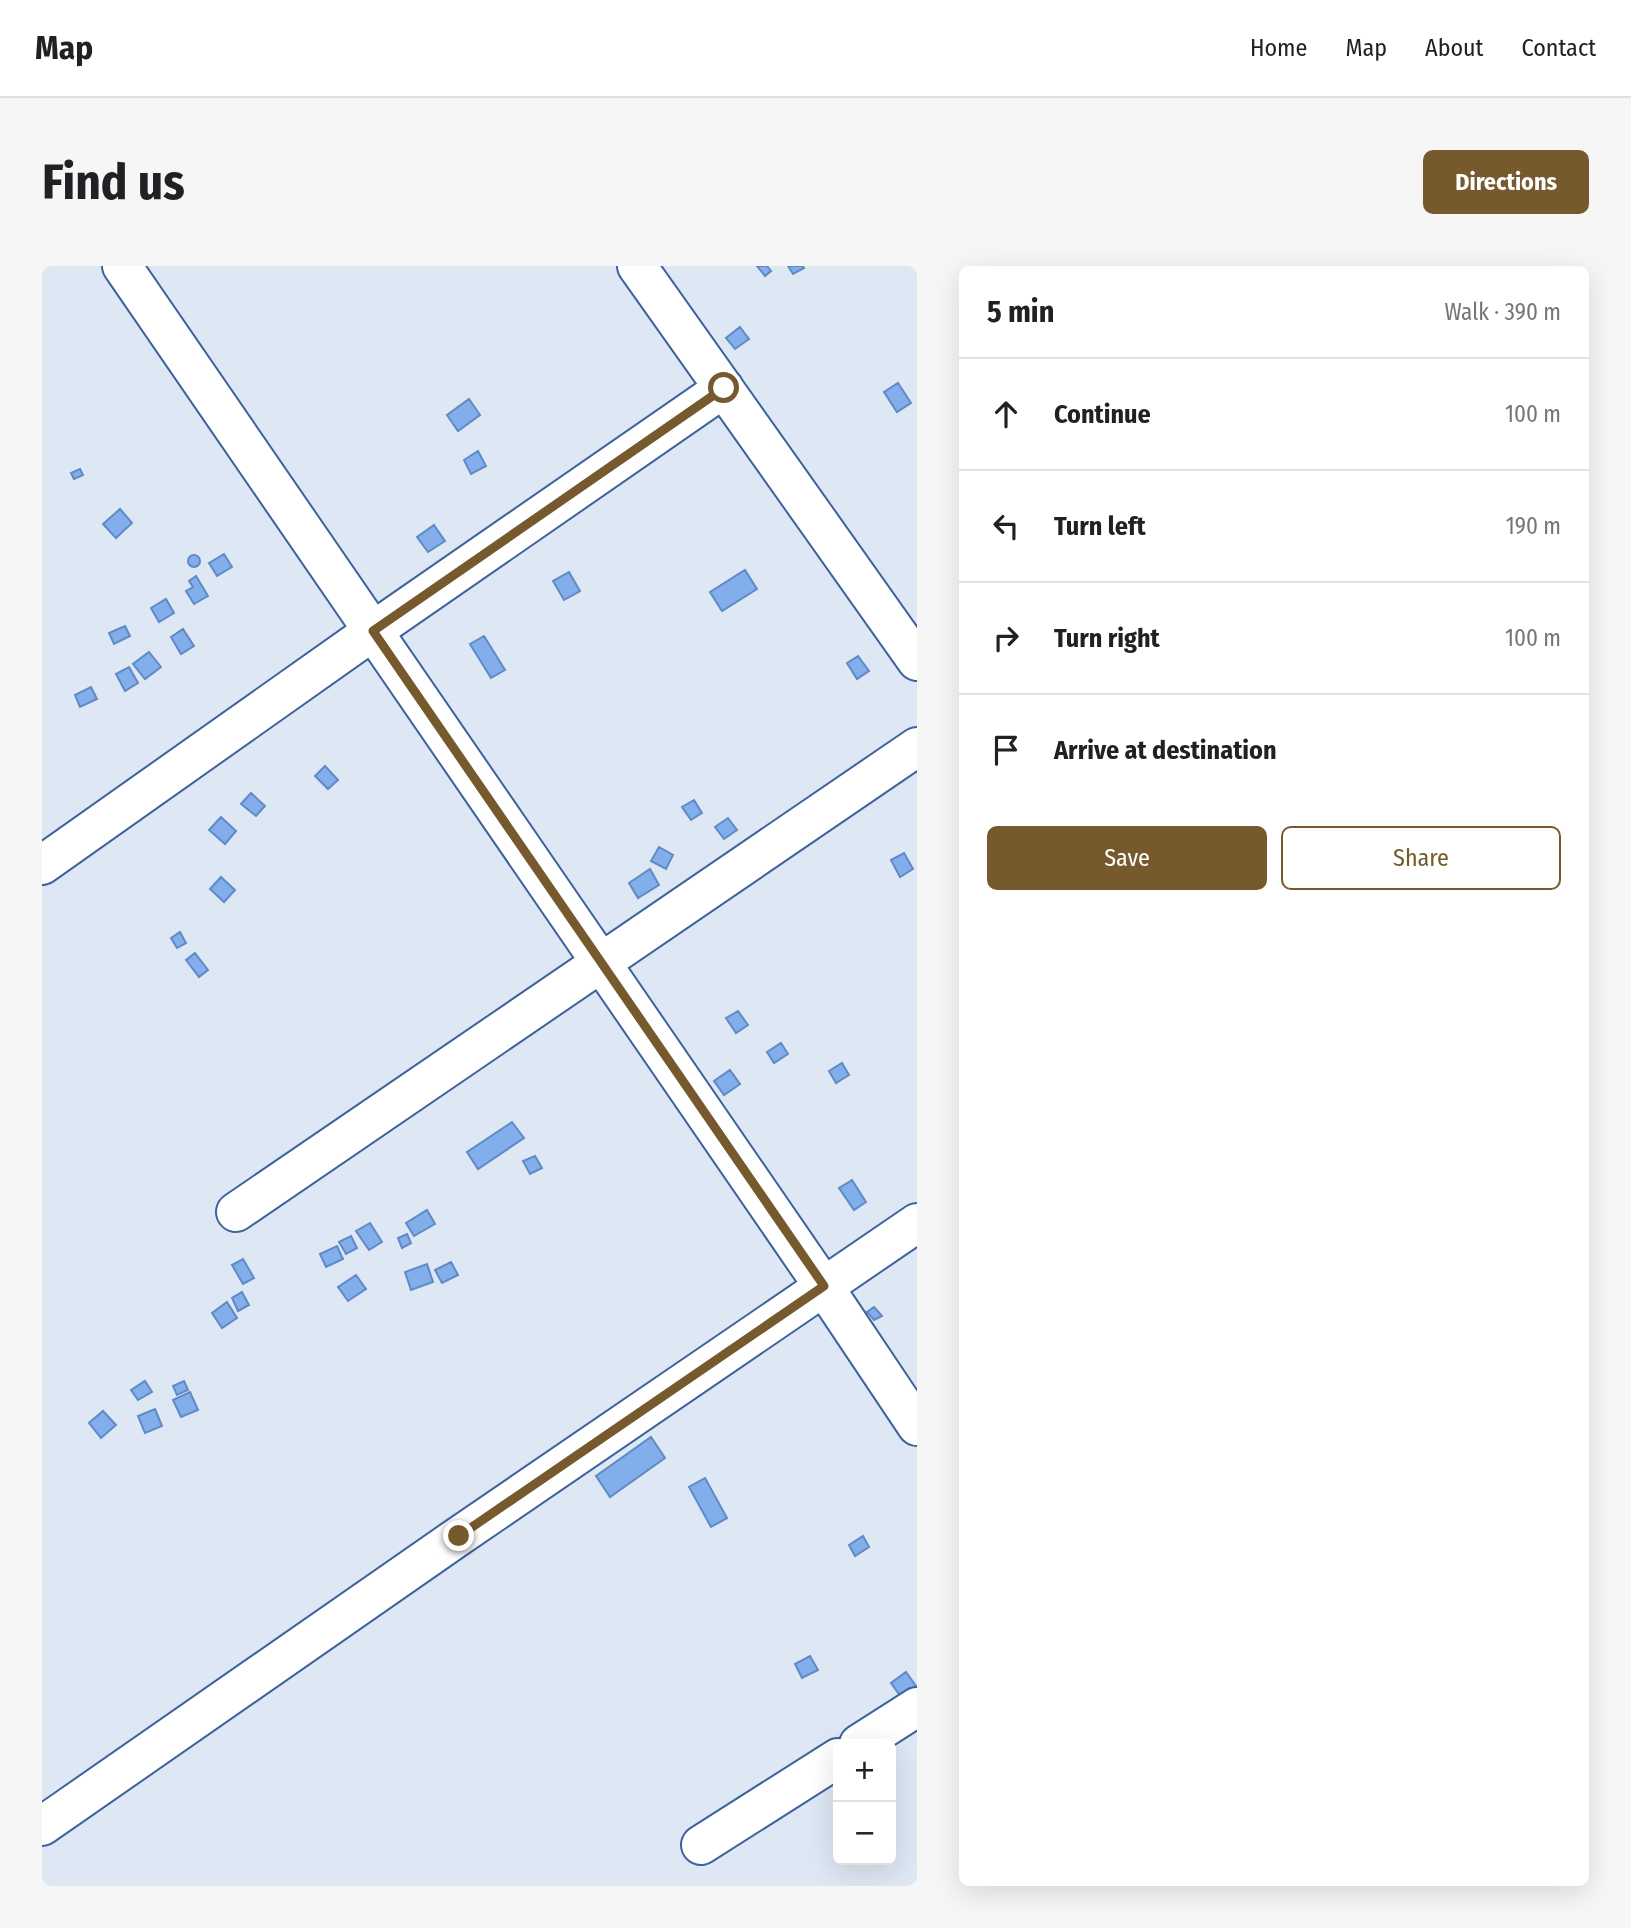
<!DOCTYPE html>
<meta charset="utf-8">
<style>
body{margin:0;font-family:"Fira Sans Condensed",sans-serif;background:#f6f6f6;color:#202124}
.controls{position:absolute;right:21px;bottom:21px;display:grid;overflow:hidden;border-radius:10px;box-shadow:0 7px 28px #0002}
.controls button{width:63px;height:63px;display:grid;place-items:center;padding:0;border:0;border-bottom:2px solid #e0e0e0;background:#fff;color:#202124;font:35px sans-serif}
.stop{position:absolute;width:21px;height:21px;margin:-16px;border:5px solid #765a2d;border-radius:50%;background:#fff}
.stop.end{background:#765a2d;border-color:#fff;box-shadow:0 2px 7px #0008}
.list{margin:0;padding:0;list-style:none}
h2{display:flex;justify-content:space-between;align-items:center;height:91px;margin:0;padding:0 28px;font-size:30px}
h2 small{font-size:23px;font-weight:400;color:#757577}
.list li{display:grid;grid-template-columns:46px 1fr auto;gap:21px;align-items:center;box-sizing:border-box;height:112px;padding:0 28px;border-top:2px solid #e0e0e0}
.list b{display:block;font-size:26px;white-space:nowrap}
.list em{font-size:23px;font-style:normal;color:#757577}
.actions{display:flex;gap:14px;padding:21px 28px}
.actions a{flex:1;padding:16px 0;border:2px solid #765a2d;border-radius:10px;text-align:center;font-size:24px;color:#765a2d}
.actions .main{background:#765a2d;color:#fff}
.icon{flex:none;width:38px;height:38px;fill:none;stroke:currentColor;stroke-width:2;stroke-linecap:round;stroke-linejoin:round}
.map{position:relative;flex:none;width:875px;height:1620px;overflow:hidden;border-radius:10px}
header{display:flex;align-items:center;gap:42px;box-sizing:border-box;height:98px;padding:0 35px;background:#fff;border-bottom:2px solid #e0e0e0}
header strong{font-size:33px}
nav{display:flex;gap:38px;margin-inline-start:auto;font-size:24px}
.intro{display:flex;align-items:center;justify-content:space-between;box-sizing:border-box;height:168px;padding:0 42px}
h1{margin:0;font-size:49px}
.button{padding:18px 32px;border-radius:10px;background:#765a2d;color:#fff;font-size:24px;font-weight:700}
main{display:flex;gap:42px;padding:0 42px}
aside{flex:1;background:#fff;border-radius:10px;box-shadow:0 7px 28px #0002}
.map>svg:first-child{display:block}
</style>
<header>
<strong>Map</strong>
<nav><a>Home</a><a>Map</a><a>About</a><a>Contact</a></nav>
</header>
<div class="intro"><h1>Find us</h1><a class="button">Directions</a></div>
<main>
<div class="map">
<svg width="875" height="1620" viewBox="0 0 875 1620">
<rect width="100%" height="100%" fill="#dee7f4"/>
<path fill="#82aeec" stroke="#608ac5" stroke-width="2" d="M715,0H725L729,5L723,10Z
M746,0H761L762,2L751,8Z
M698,61L707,73L693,83L684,72Z
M856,117L869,137L855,146L842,126Z
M427,133L438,149L416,165L405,149Z
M436,185L444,200L429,208L422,194Z
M38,203L41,209L32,213L29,207Z
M78,243L90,257L74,272L61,258Z
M392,259L403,275L386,286L375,271Z
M182,288L190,301L175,310L167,297Z
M146 295a6 6 0 1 1 12 0a6 6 0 1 1-12 0Z
M703,304L715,323L680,345L668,326Z
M527,306L538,325L522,334L511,315Z
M154,310L166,330L152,338L144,325L151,321L147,315Z
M124,333L132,347L117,356L109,342Z
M83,360L88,370L72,378L67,367Z
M141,363L152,380L139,388L129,371Z
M442,370L463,404L449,412L428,378Z
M107,386L119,401L103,413L91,398Z
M816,390L827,405L815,413L805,397Z
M87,401L96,417L83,425L74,408Z
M49,421L55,433L38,441L33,429Z
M283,500L296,514L286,523L273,510Z
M209,527L223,540L214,550L199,538Z
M652,534L660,547L649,554L640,541Z
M179,551L194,565L183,578L167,564Z
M686,552L695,564L682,573L673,561Z
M617,581L631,589L624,603L609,595Z
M862,587L871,603L858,611L849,594Z
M608,603L617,619L596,632L587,617Z
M179,611L193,624L182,636L168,623Z
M138,666L144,677L135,682L129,672Z
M153,687L166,704L157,711L144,694Z
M696,745L706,759L694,767L684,752Z
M739,777L746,788L732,797L725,786Z
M800,797L807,809L794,817L787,805Z
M688,804L698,818L682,829L672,815Z
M470,856L482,872L436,903L425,886Z
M493,890L500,902L488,908L481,895Z
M810,914L824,936L812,944L797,922Z
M385,944L393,958L372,970L364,957Z
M328,957L340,976L327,984L314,965Z
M365,968L369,977L360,982L356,972Z
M309,970L315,982L304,988L297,976Z
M295,980L301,993L284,1001L278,988Z
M201,993L212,1012L201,1018L190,999Z
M409,996L416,1009L400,1017L393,1004Z
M385,998L391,1016L369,1024L363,1006Z
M314,1009L324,1023L306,1035L296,1021Z
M200,1026L207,1039L196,1045L190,1032Z
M185,1036L195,1052L180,1062L170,1047Z
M832,1041L840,1050L832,1054L825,1046Z
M103,1115L110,1126L96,1134L89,1124Z
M142,1115L146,1124L135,1129L131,1120Z
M148,1126L156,1144L139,1151L131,1134Z
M113,1143L120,1160L103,1167L96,1150Z
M61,1145L74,1159L59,1172L47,1157Z
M609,1171L623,1192L568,1231L554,1210Z
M663,1212L685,1252L669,1261L647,1221Z
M821,1270L827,1281L813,1290L807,1279Z
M768,1390L776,1404L760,1412L753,1398Z
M864,1406L874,1420L859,1431L849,1417Z"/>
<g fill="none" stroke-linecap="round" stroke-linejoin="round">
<defs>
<path id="minor" d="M80,0L782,1021L875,1160
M595,0L875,395
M0,599L331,365L682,122
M194,946L875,481
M817,1478L875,1441
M0,1560L417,1270L875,957
M659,1579L796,1492"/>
</defs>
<use href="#minor" stroke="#3b639c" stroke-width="42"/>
<use href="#minor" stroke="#fff" stroke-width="38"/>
</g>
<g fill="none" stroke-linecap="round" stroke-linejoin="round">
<path stroke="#765a2d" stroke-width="9" d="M417,1270L782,1020L331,365L682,122"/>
</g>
</svg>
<div class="controls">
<button>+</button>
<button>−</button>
</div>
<div class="stop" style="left:682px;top:122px"></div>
<div class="stop end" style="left:417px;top:1270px"></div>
</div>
<aside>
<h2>5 min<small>Walk · 390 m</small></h2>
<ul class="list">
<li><svg class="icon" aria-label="ahead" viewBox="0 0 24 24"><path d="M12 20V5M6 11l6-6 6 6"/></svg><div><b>Continue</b></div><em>100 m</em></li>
<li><svg class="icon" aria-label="left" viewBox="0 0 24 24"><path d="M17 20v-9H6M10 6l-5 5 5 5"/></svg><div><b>Turn left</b></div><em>190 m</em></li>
<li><svg class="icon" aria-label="right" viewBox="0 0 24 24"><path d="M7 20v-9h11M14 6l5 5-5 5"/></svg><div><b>Turn right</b></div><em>100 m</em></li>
<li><svg class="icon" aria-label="arrive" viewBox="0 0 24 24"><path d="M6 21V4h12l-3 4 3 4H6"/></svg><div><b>Arrive at destination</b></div></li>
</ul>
<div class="actions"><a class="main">Save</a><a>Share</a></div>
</aside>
</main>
